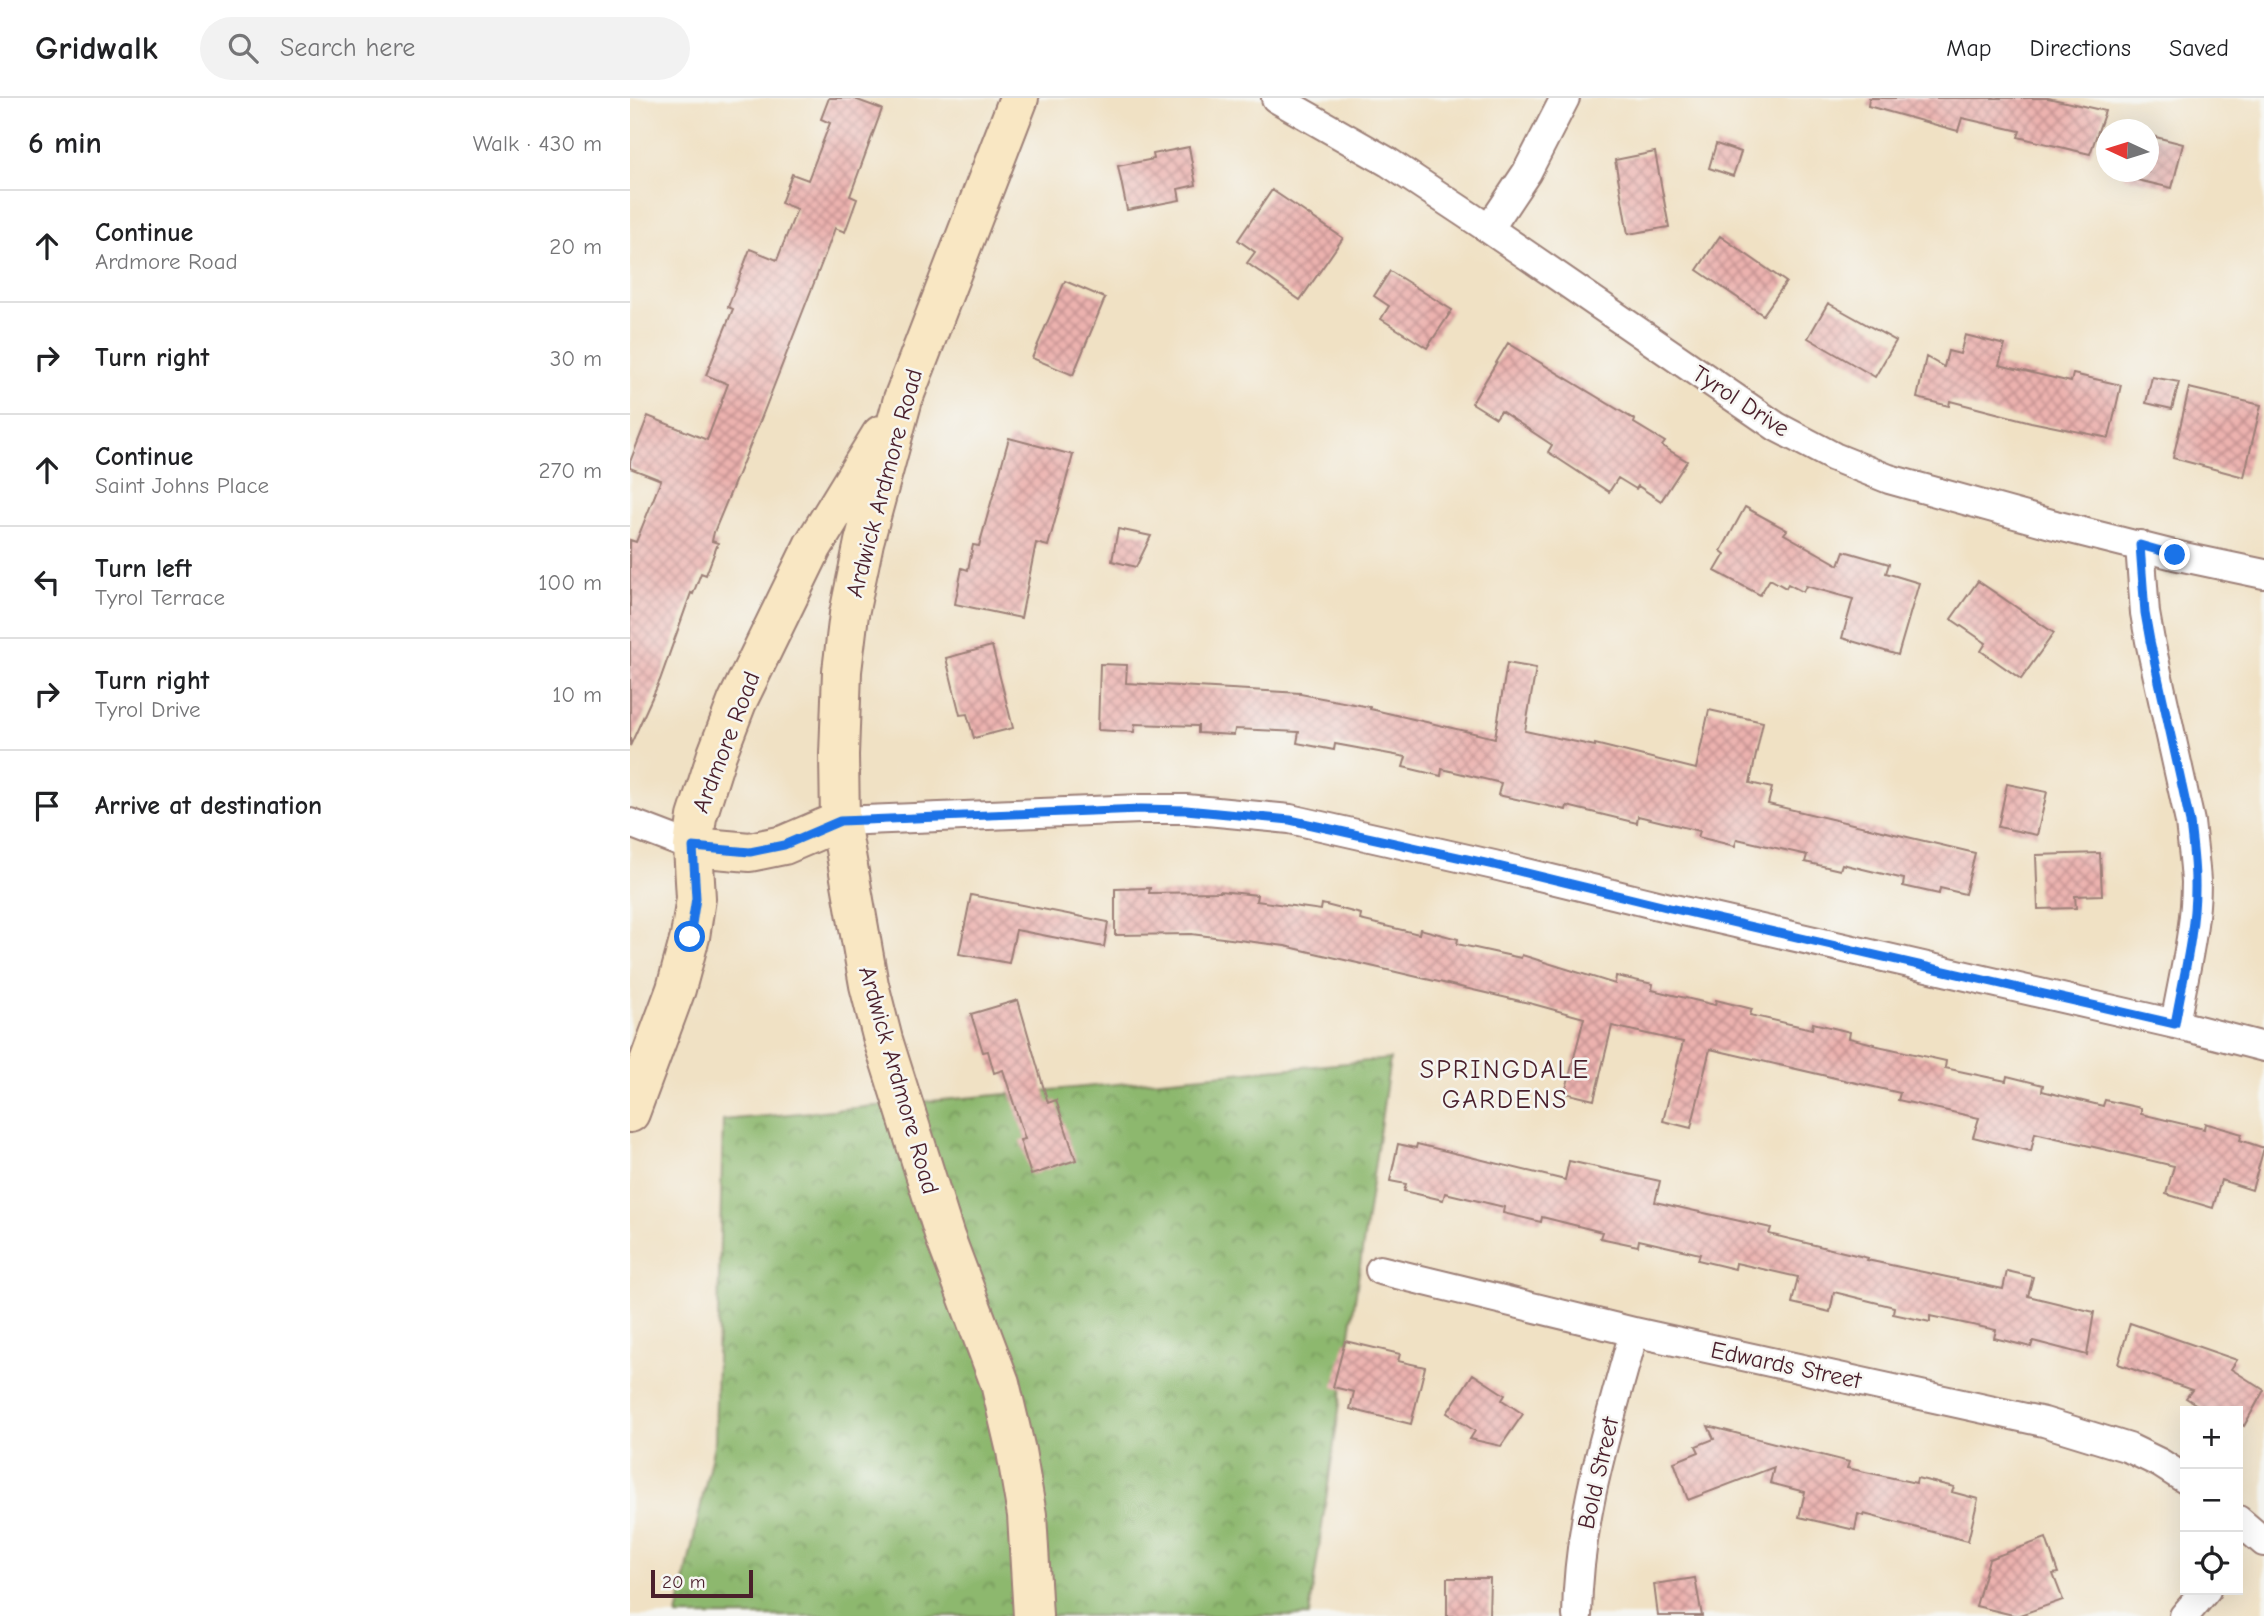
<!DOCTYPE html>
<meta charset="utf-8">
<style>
body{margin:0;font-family:"Comic Neue",sans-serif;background:#f2f2f2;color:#202124}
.controls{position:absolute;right:21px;bottom:21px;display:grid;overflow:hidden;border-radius:0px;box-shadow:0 7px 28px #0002}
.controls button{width:63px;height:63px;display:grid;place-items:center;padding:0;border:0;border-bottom:2px solid #e0e0e0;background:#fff;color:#202124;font:35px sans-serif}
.compass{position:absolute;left:1466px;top:21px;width:63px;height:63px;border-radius:50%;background:#fff;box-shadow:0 7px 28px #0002;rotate:274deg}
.scale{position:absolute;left:21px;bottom:18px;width:102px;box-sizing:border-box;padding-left:7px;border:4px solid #4a1f2b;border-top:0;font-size:19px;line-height:24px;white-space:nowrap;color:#4a1f2b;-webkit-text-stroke:5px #f6f6f2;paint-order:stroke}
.stop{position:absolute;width:21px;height:21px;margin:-16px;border:5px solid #1a73e8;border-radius:50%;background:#fff}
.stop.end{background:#1a73e8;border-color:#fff;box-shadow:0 2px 7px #0008}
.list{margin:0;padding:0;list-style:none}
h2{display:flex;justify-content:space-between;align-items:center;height:91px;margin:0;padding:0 28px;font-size:30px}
h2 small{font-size:23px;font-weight:400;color:#757577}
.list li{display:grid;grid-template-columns:46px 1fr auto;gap:21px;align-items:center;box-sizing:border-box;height:112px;padding:0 28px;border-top:2px solid #e0e0e0}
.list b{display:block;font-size:26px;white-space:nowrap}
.list p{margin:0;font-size:23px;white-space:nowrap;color:#757577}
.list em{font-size:23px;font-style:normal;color:#757577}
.icon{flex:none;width:38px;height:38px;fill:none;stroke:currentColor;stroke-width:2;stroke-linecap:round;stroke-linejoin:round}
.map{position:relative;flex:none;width:1634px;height:1518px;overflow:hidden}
header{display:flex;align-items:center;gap:42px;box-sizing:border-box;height:98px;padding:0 35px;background:#fff;border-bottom:2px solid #e0e0e0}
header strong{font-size:33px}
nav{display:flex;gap:38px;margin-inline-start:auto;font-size:24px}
.search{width:490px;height:63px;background:#f2f2f2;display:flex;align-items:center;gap:18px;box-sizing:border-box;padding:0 24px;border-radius:38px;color:#757577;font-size:26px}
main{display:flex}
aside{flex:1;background:#fff}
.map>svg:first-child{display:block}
</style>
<header>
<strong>Gridwalk</strong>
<div class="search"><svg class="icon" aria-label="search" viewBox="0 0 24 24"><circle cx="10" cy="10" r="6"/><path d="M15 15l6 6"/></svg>Search here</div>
<nav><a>Map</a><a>Directions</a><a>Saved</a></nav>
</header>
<main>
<aside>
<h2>6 min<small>Walk · 430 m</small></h2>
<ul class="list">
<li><svg class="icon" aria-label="ahead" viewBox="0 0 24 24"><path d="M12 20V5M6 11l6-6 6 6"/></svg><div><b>Continue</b><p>Ardmore Road</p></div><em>20 m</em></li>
<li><svg class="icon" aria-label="right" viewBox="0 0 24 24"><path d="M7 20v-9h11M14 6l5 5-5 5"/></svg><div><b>Turn right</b></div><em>30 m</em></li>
<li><svg class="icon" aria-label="ahead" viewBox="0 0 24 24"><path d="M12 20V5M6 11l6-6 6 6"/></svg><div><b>Continue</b><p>Saint Johns Place</p></div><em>270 m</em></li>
<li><svg class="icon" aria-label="left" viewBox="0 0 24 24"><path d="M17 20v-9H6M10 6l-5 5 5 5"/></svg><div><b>Turn left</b><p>Tyrol Terrace</p></div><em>100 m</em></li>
<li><svg class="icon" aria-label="right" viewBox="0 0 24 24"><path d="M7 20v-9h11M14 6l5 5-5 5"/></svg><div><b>Turn right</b><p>Tyrol Drive</p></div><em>10 m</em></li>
<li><svg class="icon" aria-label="arrive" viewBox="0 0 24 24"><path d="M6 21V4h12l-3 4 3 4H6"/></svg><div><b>Arrive at destination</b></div></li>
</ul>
</aside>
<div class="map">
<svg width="1634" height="1518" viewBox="0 0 1634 1518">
<defs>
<pattern id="forest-crowns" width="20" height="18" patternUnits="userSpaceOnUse" patternTransform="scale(1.75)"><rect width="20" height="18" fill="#8db86e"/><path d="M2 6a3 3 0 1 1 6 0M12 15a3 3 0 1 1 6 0" fill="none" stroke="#75955b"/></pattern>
<pattern id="building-cross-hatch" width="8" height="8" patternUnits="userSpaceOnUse" patternTransform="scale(1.75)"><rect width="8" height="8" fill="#ecb2af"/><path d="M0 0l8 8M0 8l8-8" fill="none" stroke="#c1908f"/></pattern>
</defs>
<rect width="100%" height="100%" fill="#f6f6f2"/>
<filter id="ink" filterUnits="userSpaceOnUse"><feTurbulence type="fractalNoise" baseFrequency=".0143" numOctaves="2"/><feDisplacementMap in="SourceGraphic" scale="14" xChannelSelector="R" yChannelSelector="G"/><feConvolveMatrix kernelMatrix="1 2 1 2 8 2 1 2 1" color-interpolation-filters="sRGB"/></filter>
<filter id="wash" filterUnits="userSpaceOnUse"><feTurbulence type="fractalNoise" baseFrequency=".00686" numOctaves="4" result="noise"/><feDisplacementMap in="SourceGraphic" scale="28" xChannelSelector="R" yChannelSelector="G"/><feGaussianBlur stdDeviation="1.57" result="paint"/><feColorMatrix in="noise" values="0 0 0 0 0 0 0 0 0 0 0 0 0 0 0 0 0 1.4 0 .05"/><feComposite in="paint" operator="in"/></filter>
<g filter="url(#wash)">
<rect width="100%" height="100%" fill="#f0e1c4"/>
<path fill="url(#forest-crowns)" stroke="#6c6c4c" stroke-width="2" d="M760,961L679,1518H47L85,1342L93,1022Z"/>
<g id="blocks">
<path fill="url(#building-cross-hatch)" d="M199,0H222L252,11L220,98L227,101L215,134L205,130L198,149L131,321L84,434L82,443L88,445L76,477L71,475L63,496L61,495L30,582L0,648V442L6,444L31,382L0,370V364L18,318L77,342L98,286L76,277L103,211L98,209L120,151L147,162L167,111L151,105L162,76L178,82L200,25L191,21Z
M1239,0H1418L1475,13L1460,56L1388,39L1390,33L1332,20L1328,33L1238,8Z
M1518,37L1553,46L1542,90L1494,79L1495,74H1518Z
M1086,46L1111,54L1103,78L1079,70Z
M559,49L566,87L548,91L550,102L497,112L488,68L524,61L523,56Z
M1025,54L1039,129L998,136L985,62Z
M642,92L713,140L670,202L617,165L625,154L608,142Z
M1090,138L1156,184L1133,217L1067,172Z
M760,173L822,212L797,250L751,221L759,208L744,198Z
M435,183L475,200L443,277L402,260Z
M1198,205L1266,243L1245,279L1178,240Z
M1335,237L1375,247L1369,267L1441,284L1443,276L1491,287L1479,340L1401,324L1320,303L1319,308L1287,300L1296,259L1314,269L1318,253L1330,256Z
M878,245L1005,322L1004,325L1035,344L1032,348L1057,363L1031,403L1008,388L1006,391L988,380L979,394L918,354L922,347L871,313L866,320L842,305Z
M1522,279L1549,284L1542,311L1516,305Z
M1559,290L1631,307L1614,379L1543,360Z
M379,340L443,357L418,448L406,445L391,520L325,506L332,470L338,472L343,447L349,448Z
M1115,409L1157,432L1154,436L1209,467L1214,453L1259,466L1256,475L1289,485L1268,557L1212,540L1223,501L1176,488L1173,494L1158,486L1156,490L1140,481L1130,497L1085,473L1095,456L1091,453Z
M488,431L521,438L506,469L482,463Z
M1348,483L1424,535L1391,581L1351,553L1356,545L1321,521Z
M362,548L383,630L344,640L337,616L330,617L316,560Z
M877,565L906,570L895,633L965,648V646L1066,671L1079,612L1133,624L1120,685L1142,690L1138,706L1345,755L1335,796L1310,790L1309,796L1273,788L1274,781L1212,766L1210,772L1175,764L1177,757L1107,741L1105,748L1068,739L1070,733L1008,718L1007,725L937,708L936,712L868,697L871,685L812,671L811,678L773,669L776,659L705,646L704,652L667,645L669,634L605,631L604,637L568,635V628L505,626L504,634L468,632L470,566L497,567L496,585L670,595V596L740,609V611L865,640Z
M1377,686L1417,694L1407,737L1368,729Z
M1470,755L1472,797L1445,798L1446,810L1408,811L1406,757Z
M520,790L519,795L590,794V793L627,797L626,803L691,812L692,806L731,816L730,822L789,836L790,831L828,841L827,846L891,860L892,857L985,886L986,878L1023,886L1022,892L1085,907L1086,902L1122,911L1120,917L1182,931L1183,925L1220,934L1219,940L1244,946L1243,947L1316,963L1315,970L1376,983L1377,978L1413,987L1412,993L1473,1008L1475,1002L1511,1010V1016L1574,1031L1575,1025L1578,1026L1612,1036L1610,1042L1634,1050L1622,1092L1591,1082L1583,1110L1536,1096L1544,1068L1405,1035L1401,1053L1343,1039L1349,1020L1268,1002L1270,995L1080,951L1061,1030L1033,1023L1053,944L982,928L964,1002L935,995L954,920L903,906L655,848L561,836L485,837V791Z
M341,797L478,824L474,849L386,832L379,865L329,856Z
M388,902L418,1005L426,1002L446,1062L401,1077L390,1042L395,1041L373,972L364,975L358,953L353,954L341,916Z
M768,1046L786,1050L787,1046L935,1082L939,1063L1030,1083L1025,1104L1141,1130L1139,1136L1238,1160L1237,1162L1373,1191L1377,1173L1403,1179L1398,1198L1464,1214L1457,1257L1403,1243L1401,1249L1364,1240L1366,1232L1300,1218V1224L1263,1216L1264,1209L1204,1194L1200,1214L1162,1205L1168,1179L1106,1165L1105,1171L1068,1162L1070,1156L1009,1142L1008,1148L970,1140L972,1134L912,1119L911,1124L873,1115L874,1109L815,1095L813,1102L774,1093L776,1086L760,1083Z
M1500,1225L1607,1262L1601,1271L1634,1292L1614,1328L1608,1324V1313H1577L1556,1300L1562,1292L1488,1266Z
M715,1243L770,1256L768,1263L795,1269L781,1326L720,1311L724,1294L703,1289Z
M843,1276L875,1297L872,1302L893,1316L871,1348L840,1341L845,1333L817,1315Z
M1078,1328L1219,1364L1217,1370L1286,1385L1287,1380L1324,1389L1322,1394L1348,1401L1338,1443L1234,1416V1418L1228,1416L1225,1432L1169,1419L1175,1394L1140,1385L1144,1369L1058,1402L1044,1364L1069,1354L1066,1348L1084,1341Z
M1416,1440L1428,1475L1423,1476L1433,1502L1387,1518L1346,1508L1359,1461Z
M817,1480H860L859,1518H817Z
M1065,1480L1072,1518H1028L1024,1486Z"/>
</g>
</g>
<g filter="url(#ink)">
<use href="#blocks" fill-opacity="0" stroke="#9d8078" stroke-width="2"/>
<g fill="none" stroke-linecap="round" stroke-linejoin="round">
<defs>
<path id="street" d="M646,0L758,64L859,131L1147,329L1204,359L1259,381L1425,427L1544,457L1634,476
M859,131L897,74L935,0
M1510,447L1515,515L1520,543L1560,724C1562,744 1565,764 1566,784C1566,831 1553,880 1545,926
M210,723L511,711H556L660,721L864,767L1040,810L1545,926L1634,949
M0,725L63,749
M750,1172L1004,1234L1414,1324L1499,1350L1530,1365L1555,1381
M1608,1422L1634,1444
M947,1518C948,1418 978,1329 1004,1234
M1554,1518L1576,1492"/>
<path id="secondary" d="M389,0L273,301L234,444L219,516L212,573L209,657L210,723L239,887L253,942L315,1139L370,1285L386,1353L397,1417L403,1518
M63,749L120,754L154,747L210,723
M0,1015L46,891L60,839L66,800L63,749L67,719L87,656L107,604L183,448L251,337"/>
</defs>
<use href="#street" stroke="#9d8078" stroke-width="32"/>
<use href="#secondary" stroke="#9d8078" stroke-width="42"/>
<use href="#street" stroke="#fff" stroke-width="28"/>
<use href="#secondary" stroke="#f9e7c3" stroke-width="38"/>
</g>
</g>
<g fill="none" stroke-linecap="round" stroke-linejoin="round" filter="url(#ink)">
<path stroke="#1a73e8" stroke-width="9" d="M60,839L66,800L63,749L120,754L154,747L210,723L511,711L556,712L660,722L864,767L1040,810L1545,926C1553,880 1566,831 1565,784C1565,764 1562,744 1560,724L1520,543L1515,515L1510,447L1545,457"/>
</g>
<g text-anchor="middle" stroke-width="5" stroke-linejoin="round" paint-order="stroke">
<g font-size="24" fill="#4a1f2b" stroke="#f6f6f2">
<text transform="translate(1111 303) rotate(33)" y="8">Tyrol Drive</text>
<text transform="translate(254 385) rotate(-75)" y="8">Ardwick Ardmore Road</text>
<text transform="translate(96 644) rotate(-69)" y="8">Ardmore Road</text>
<text transform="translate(269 982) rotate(74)" y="8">Ardwick Ardmore Road</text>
<text transform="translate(1156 1267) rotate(12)" y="8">Edwards Street</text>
<text transform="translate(968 1375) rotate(-77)" y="8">Bold Street</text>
</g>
<g font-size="26" letter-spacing="2" fill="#4a1f2b" stroke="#f6f6f2">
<text x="875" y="980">SPRINGDALE<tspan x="875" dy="30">GARDENS</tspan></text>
</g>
</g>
</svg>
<div class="controls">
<button>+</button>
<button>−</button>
<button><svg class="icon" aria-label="locate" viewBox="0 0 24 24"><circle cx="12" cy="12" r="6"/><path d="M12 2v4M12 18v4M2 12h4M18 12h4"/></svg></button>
</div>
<svg class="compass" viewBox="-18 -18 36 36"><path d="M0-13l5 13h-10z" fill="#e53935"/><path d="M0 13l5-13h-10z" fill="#757577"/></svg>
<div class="scale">20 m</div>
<div class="stop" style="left:60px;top:839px"></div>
<div class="stop end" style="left:1545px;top:457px"></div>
</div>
</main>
